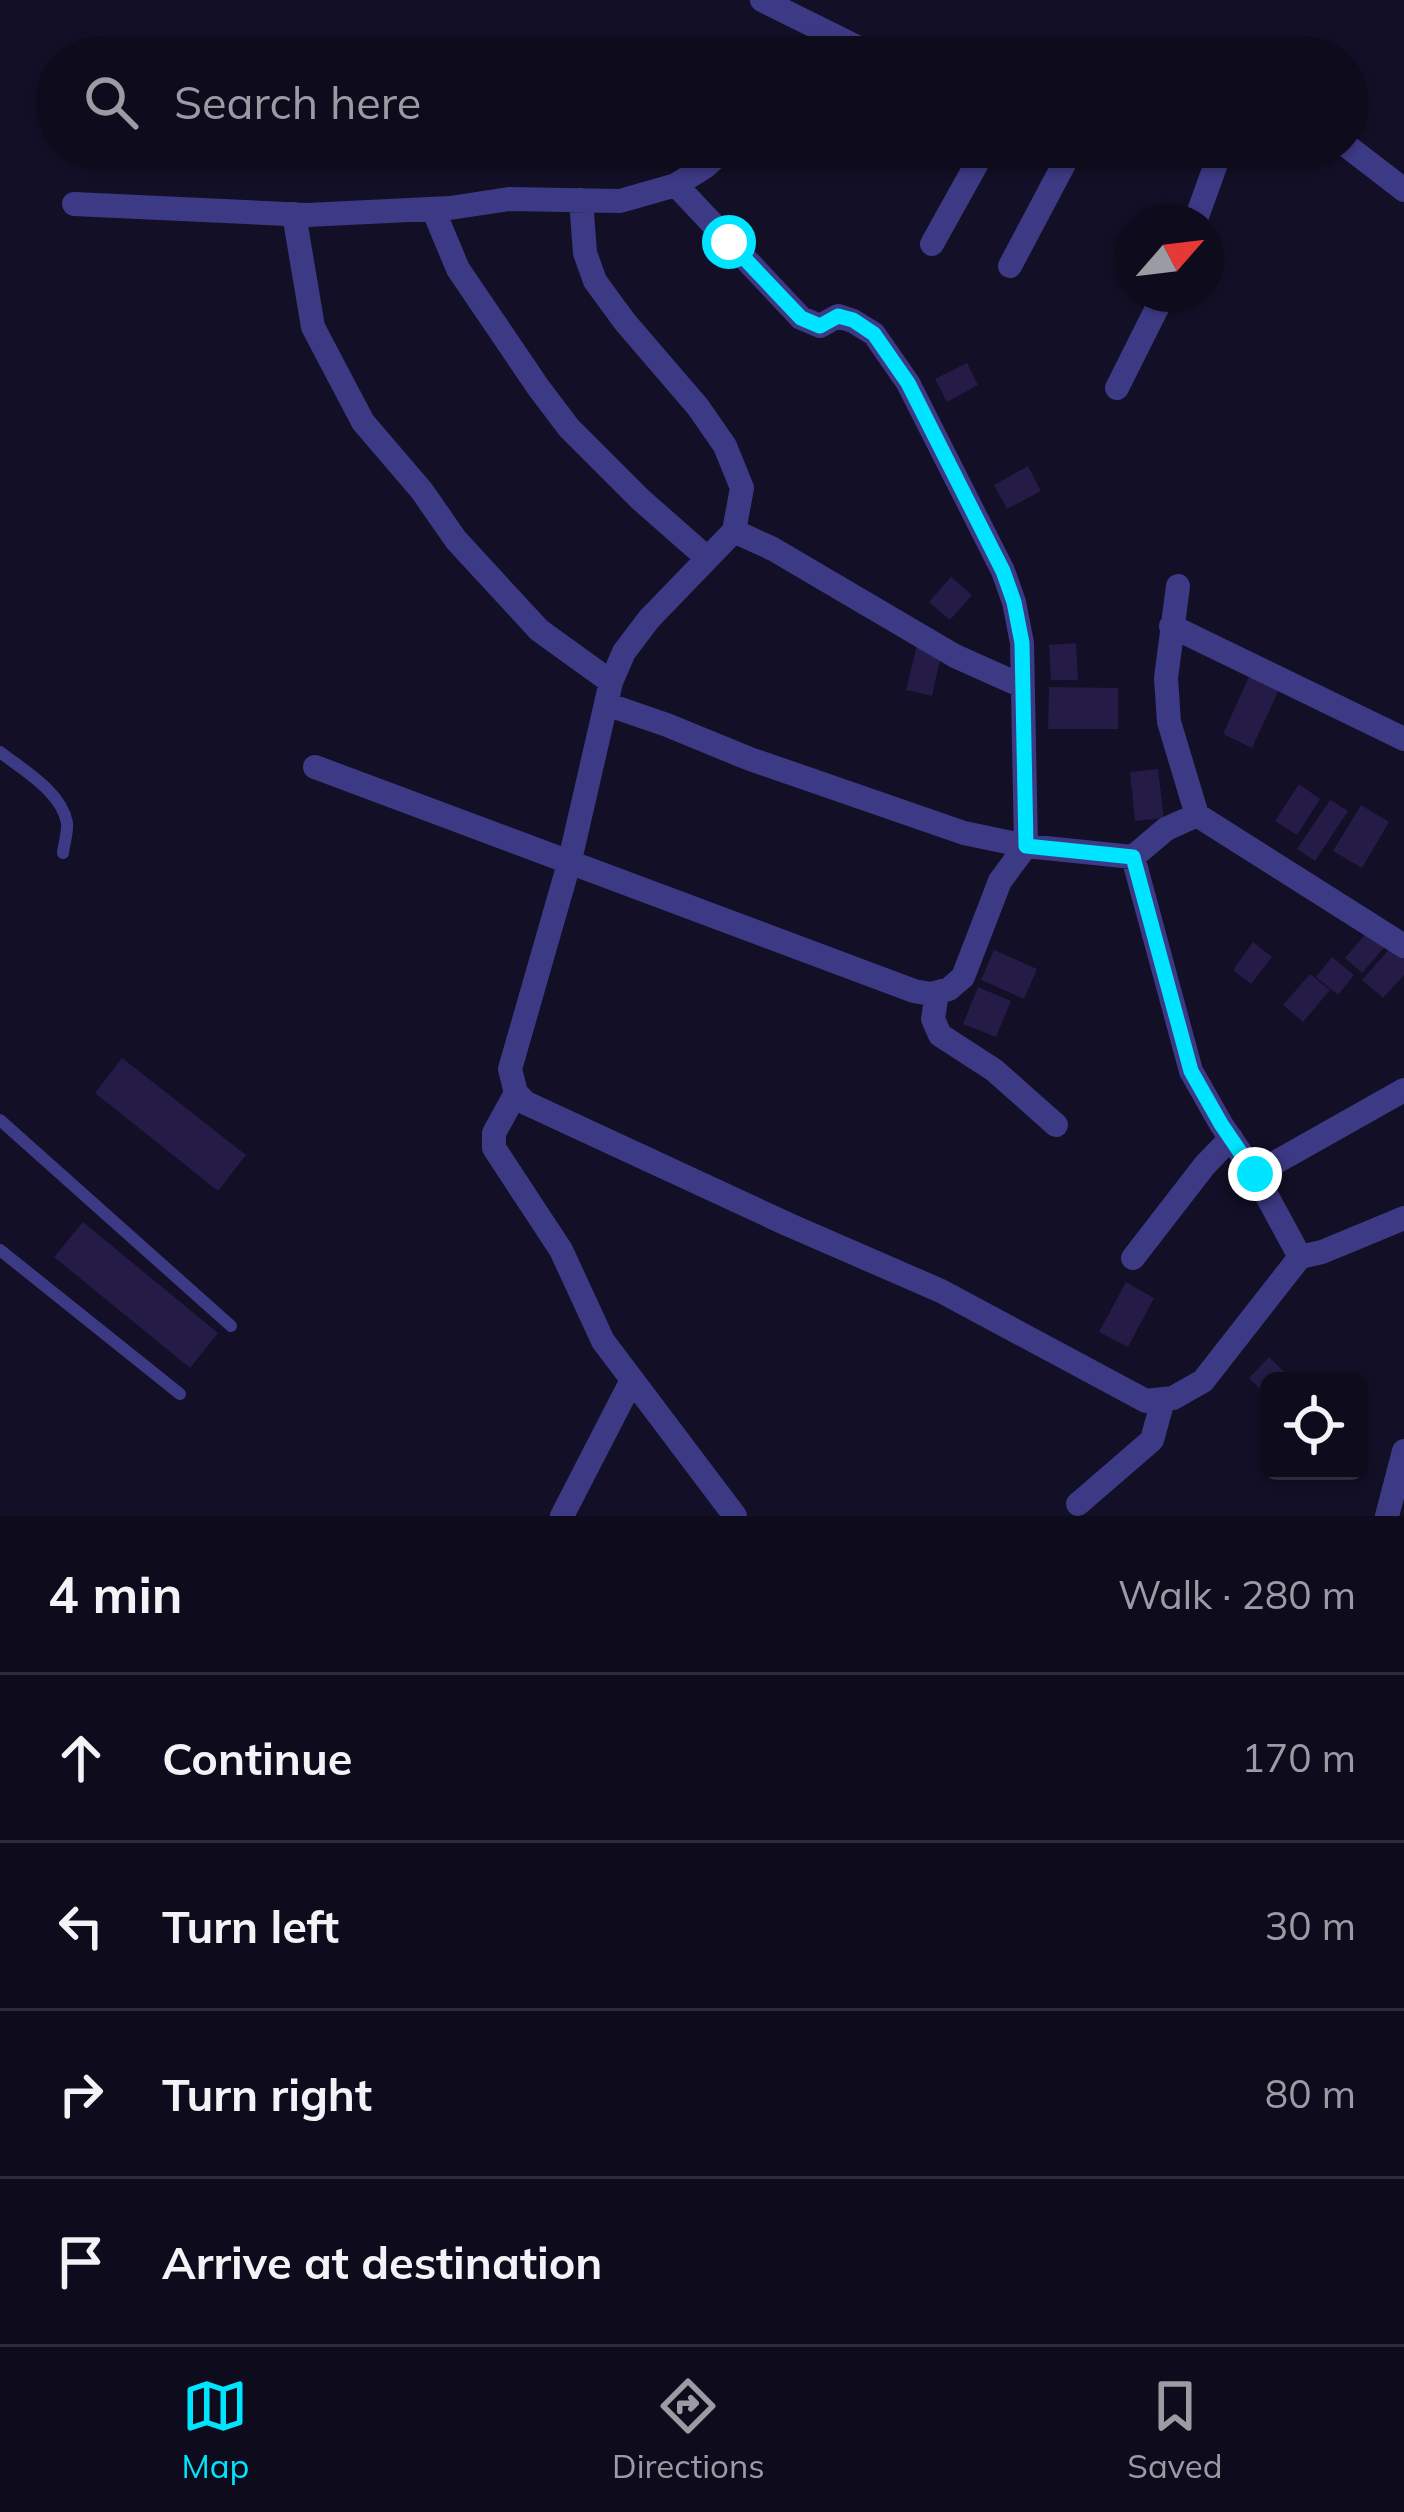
<!DOCTYPE html>
<meta charset="utf-8">
<style>
body{margin:0;font-family:Mulish,sans-serif;background:#171425;color:#f1f3f6}
.controls{position:absolute;right:36px;bottom:36px;display:grid;overflow:hidden;border-radius:18px;box-shadow:0 3px 9px #0004}
.controls button{width:108px;height:108px;display:grid;place-items:center;padding:0;border:0;border-bottom:3px solid #2e2b3b;background:#0e0b1c;color:#f1f3f6;font:60px sans-serif}
.compass{position:absolute;left:1116px;top:204px;width:108px;height:108px;border-radius:50%;background:#0e0b1c;box-shadow:0 3px 9px #0004;rotate:62deg}
.stop{position:absolute;width:36px;height:36px;margin:-27px;border:9px solid #00e5ff;border-radius:50%;background:#fff}
.stop.end{background:#00e5ff;border-color:#fff;box-shadow:0 3px 12px #0008}
.list{margin:0;padding:0;list-style:none}
h2{display:flex;justify-content:space-between;align-items:center;height:156px;margin:0;padding:0 48px;font-size:51px}
h2 small{font-size:39px;font-weight:400;color:#9b9ba3}
.list li{display:grid;grid-template-columns:78px 1fr auto;gap:36px;align-items:center;box-sizing:border-box;height:168px;padding:0 48px;border-top:3px solid #2e2b3b}
.list b{display:block;font-size:45px;white-space:nowrap}
.list em{font-size:39px;font-style:normal;color:#9b9ba3}
.icon{flex:none;width:66px;height:66px;fill:none;stroke:currentColor;stroke-width:2;stroke-linecap:round;stroke-linejoin:round}
.map{position:relative;flex:none;width:1404px;height:1516px;overflow:hidden}
.search{position:absolute;background:#0e0b1c;box-shadow:0 3px 9px #0004;left:36px;right:36px;top:36px;height:132px;display:flex;align-items:center;gap:30px;box-sizing:border-box;padding:0 42px;border-radius:66px;color:#9b9ba3;font-size:45px}
.sheet{height:828px;background:#0e0b1c}
nav{display:flex;justify-content:space-around;align-items:center;box-sizing:border-box;height:168px;border-top:3px solid #2e2b3b;background:#0e0b1c;font-size:33px;color:#9b9ba3}
nav a{display:grid;justify-items:center;gap:6px}
nav .on{color:#00e5ff}
.map>svg:first-child{display:block}
</style>
<div class="map">
<svg width="1404" height="1516" viewBox="0 0 1404 1516">
<rect width="100%" height="100%" fill="#130f26"/>
<path fill="#241b47" d="M967,363L978,385L947,402L935,379Z
M1028,466L1041,491L1007,509L994,485Z
M951,577L972,595L950,620L929,602Z
M1076,643L1078,680H1051L1049,645Z
M917,645L942,651L932,696L906,690Z
M1251,672L1281,685L1252,748L1223,734Z
M1049,687L1118,688V729H1048Z
M1158,769L1164,818L1135,821L1130,772Z
M1299,784L1320,799L1297,835L1275,821Z
M1330,800L1348,811L1315,861L1297,849Z
M1361,805L1389,822L1362,868L1333,851Z
M1371,928L1388,943L1362,973L1345,958Z
M1253,942L1272,957L1251,984L1233,970Z
M1393,945L1404,955V975L1383,998L1362,980Z
M994,950L1037,969L1024,999L981,980Z
M1332,957L1354,975L1338,995L1316,977Z
M1310,974L1330,990L1303,1022L1283,1005Z
M978,987L1011,1001L996,1037L963,1024Z
M122,1058L246,1155L218,1191L95,1093Z
M83,1222L218,1333L190,1368L54,1257Z
M1126,1282L1154,1298L1128,1347L1099,1332Z
M1269,1357L1294,1381H1269V1398L1249,1378Z"/>
<g fill="none" stroke-linecap="round" stroke-linejoin="round">
<path stroke="#3d3a85" stroke-width="12" d="M0,752C23,770 62,792 67,823C68,832 64,844 63,853
M0,1120L231,1326
M0,1250L180,1394"/>
<path stroke="#3d3a85" stroke-width="24" d="M762,0L877,57
M1347,146L1404,190
M581,200L585,253L595,281L625,322L698,407L725,446L742,488L734,531L649,619L624,652L611,682L570,860L510,1069L516,1093L526,1103L787,1224L941,1291L1146,1401L1173,1398L1203,1381L1300,1257L1322,1252L1404,1218
M74,204L307,215L450,208L509,199L620,201L676,185L706,166L726,147
M433,209L458,269L538,387L569,428L640,499L707,558
M294,214L313,327L363,422L422,491L456,540L539,630L611,682
M1195,222L1222,147
M932,244L986,147
M1010,266L1073,147
M1117,388L1164,294
M734,531L773,549L955,656L1022,686
M1178,586L1166,678L1169,722L1197,815L1404,946
M1171,626L1404,739
M606,704L667,725L750,759L964,833L1026,846L1133,857L1166,829L1197,815
M315,767L914,991L931,994L949,989L963,977L1000,881L1026,846L1022,643L1014,602L1003,571L908,383L874,334L853,321L838,316L820,326L801,318L676,185
M1133,857L1191,1071L1221,1124L1255,1174L1300,1257
M937,993L933,1019L940,1035L994,1070L1056,1125
M516,1093L494,1133V1148L561,1250L603,1341L735,1516
M1255,1174L1404,1090
M1133,1258L1205,1165L1231,1138
M1078,1504L1152,1440L1163,1400
M562,1516L631,1382
M1387,1516L1404,1451"/>
</g>
<g fill="none" stroke-linecap="round" stroke-linejoin="round">
<path stroke="#00e5ff" stroke-width="15" d="M729,242L801,318L820,326L838,316L853,320L874,334L908,383L1003,571L1014,602L1022,643L1026,846L1133,857L1191,1071L1221,1124L1255,1174"/>
</g>
</svg>
<div class="controls">
<button><svg class="icon" aria-label="locate" viewBox="0 0 24 24"><circle cx="12" cy="12" r="6"/><path d="M12 2v4M12 18v4M2 12h4M18 12h4"/></svg></button>
</div>
<svg class="compass" viewBox="-18 -18 36 36"><path d="M0-13l5 13h-10z" fill="#e53935"/><path d="M0 13l5-13h-10z" fill="#9b9ba3"/></svg>
<div class="stop" style="left:729px;top:242px"></div>
<div class="stop end" style="left:1255px;top:1174px"></div>
<div class="search"><svg class="icon" aria-label="search" viewBox="0 0 24 24"><circle cx="10" cy="10" r="6"/><path d="M15 15l6 6"/></svg>Search here</div>
</div>
<section class="sheet">
<h2>4 min<small>Walk · 280 m</small></h2>
<ul class="list">
<li><svg class="icon" aria-label="ahead" viewBox="0 0 24 24"><path d="M12 20V5M6 11l6-6 6 6"/></svg><div><b>Continue</b></div><em>170 m</em></li>
<li><svg class="icon" aria-label="left" viewBox="0 0 24 24"><path d="M17 20v-9H6M10 6l-5 5 5 5"/></svg><div><b>Turn left</b></div><em>30 m</em></li>
<li><svg class="icon" aria-label="right" viewBox="0 0 24 24"><path d="M7 20v-9h11M14 6l5 5-5 5"/></svg><div><b>Turn right</b></div><em>80 m</em></li>
<li><svg class="icon" aria-label="arrive" viewBox="0 0 24 24"><path d="M6 21V4h12l-3 4 3 4H6"/></svg><div><b>Arrive at destination</b></div></li>
</ul>
</section>
<nav>
<a class="on"><svg class="icon" aria-label="map" viewBox="0 0 24 24"><path d="M3 6l6-2 6 2 6-2v14l-6 2-6-2-6 2zM9 4v14M15 6v14"/></svg>Map</a>
<a><svg class="icon" aria-label="directions" viewBox="0 0 24 24"><path d="M12 3l9 9-9 9-9-9zM9 14v-3h6M13 9l2 2-2 2"/></svg>Directions</a>
<a><svg class="icon" aria-label="saved" viewBox="0 0 24 24"><path d="M7 4h10v16l-5-4-5 4z"/></svg>Saved</a>
</nav>
